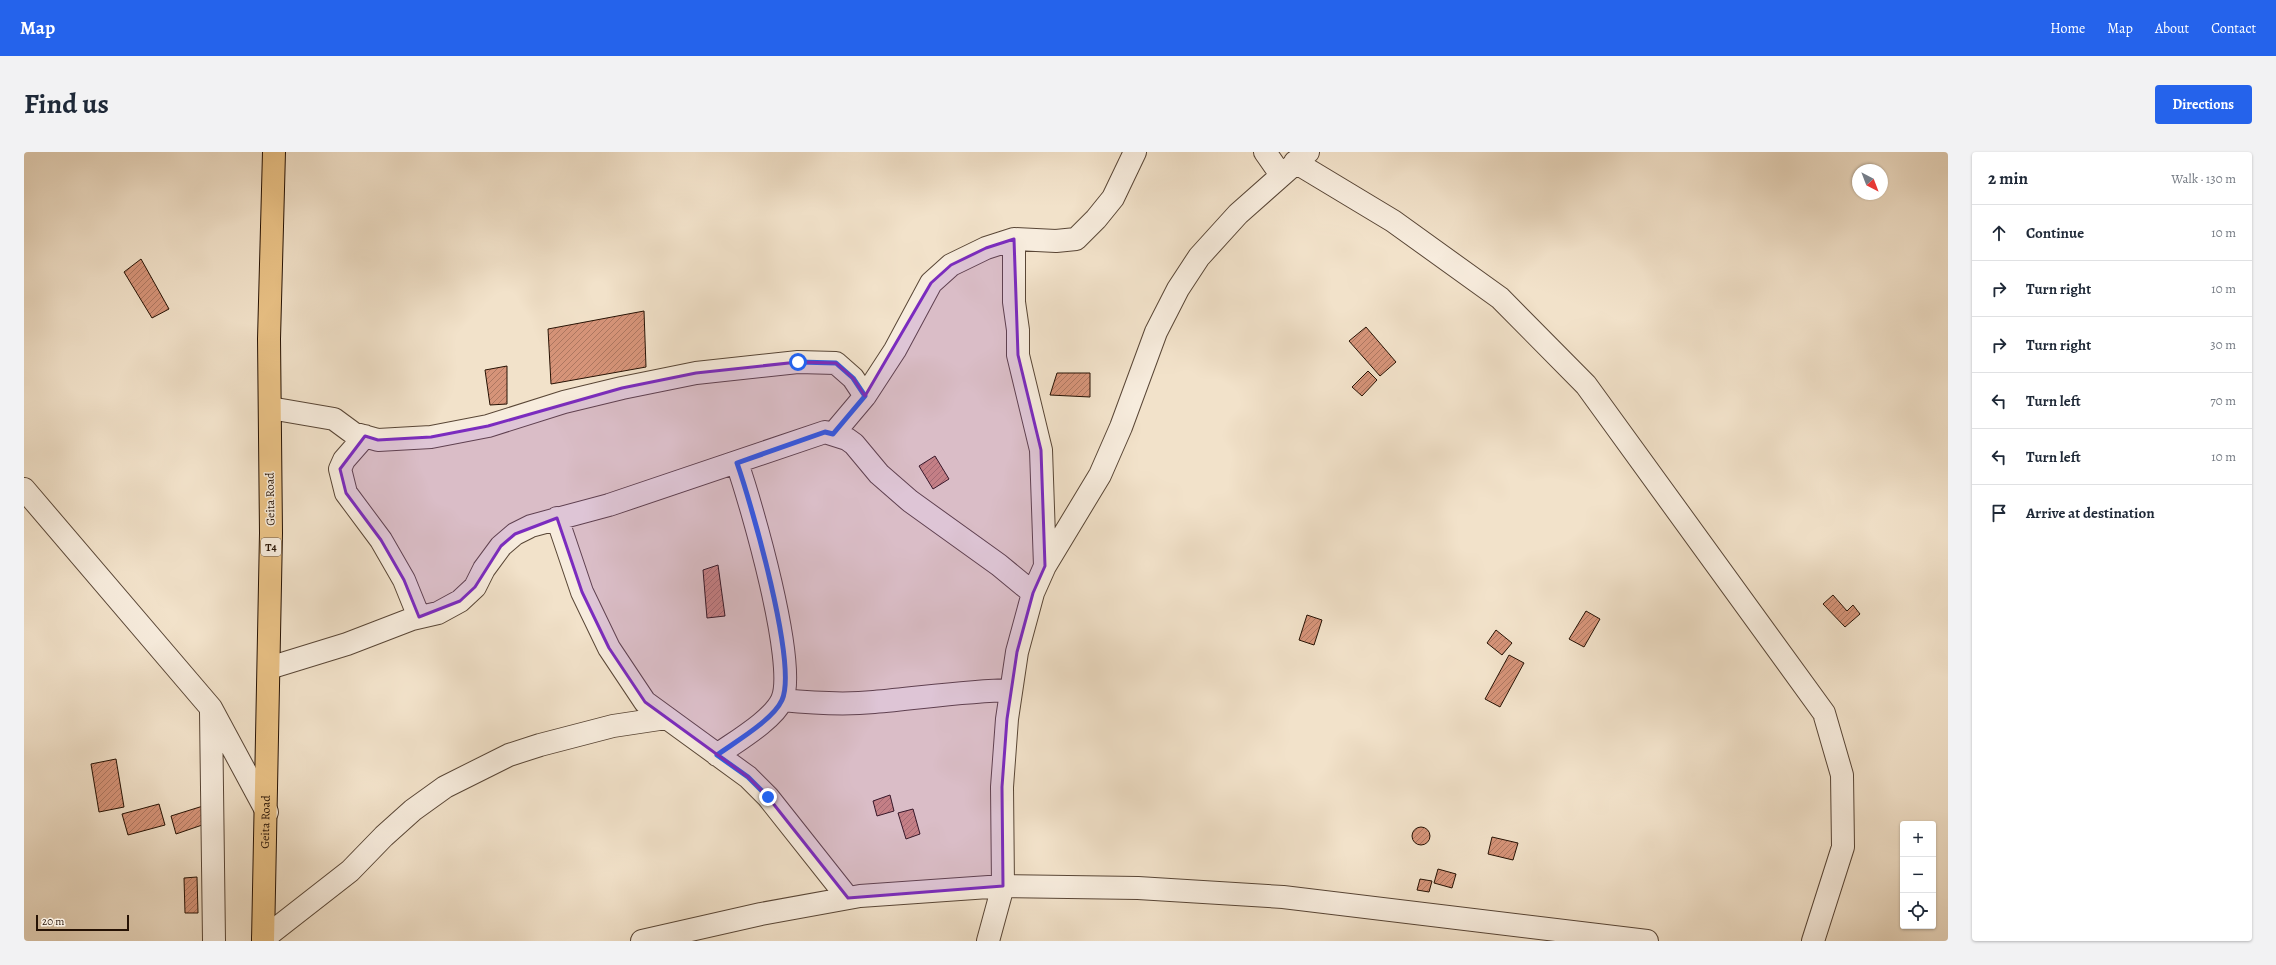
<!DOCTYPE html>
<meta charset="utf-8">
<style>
body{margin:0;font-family:Alegreya,serif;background:#f2f2f3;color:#1f2937}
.controls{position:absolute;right:12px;bottom:12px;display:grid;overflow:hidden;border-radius:4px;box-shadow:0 1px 3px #0004}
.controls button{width:36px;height:36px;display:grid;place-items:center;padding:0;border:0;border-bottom:1px solid #e0e1e3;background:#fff;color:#1f2937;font:20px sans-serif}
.compass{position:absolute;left:1828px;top:12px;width:36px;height:36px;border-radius:50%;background:#fff;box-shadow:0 1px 3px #0004;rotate:138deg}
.scale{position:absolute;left:12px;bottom:10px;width:93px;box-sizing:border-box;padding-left:4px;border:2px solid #261204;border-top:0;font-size:11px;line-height:14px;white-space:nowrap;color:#261204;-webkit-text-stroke:3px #f7ecdd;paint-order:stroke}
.stop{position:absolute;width:12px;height:12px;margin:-9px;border:3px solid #2563eb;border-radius:50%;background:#fff}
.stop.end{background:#2563eb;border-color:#fff;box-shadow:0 1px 4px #0008}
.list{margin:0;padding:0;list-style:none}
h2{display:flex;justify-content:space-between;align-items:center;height:52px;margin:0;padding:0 16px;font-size:17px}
h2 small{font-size:13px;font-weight:400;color:#747a83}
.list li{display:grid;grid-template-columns:26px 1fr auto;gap:12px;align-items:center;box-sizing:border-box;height:56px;padding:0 16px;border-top:1px solid #e0e1e3}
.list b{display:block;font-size:15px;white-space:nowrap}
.list em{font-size:13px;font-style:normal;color:#747a83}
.icon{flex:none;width:22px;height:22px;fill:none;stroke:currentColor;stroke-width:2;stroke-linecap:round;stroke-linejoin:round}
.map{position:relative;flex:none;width:1924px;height:789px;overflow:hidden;border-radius:4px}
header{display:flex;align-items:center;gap:24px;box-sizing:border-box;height:56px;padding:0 20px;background:#2563eb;color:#fff}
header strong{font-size:19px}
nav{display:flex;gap:22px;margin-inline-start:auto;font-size:14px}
.intro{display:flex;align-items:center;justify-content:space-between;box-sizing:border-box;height:96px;padding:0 24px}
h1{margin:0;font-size:28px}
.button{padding:10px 18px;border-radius:4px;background:#2563eb;color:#fff;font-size:14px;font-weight:700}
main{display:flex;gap:24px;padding:0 24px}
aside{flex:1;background:#fff;border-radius:4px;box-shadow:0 1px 3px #0004}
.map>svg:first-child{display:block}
</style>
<header>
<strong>Map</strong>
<nav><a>Home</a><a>Map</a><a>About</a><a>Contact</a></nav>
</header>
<div class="intro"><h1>Find us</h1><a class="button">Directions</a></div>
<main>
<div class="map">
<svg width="1924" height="789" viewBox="0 0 1924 789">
<defs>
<pattern id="building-hatch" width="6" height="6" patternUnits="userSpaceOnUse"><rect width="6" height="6" fill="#d69479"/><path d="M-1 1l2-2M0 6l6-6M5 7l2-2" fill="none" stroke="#ad7761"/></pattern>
</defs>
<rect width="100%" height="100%" fill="#f2e2ca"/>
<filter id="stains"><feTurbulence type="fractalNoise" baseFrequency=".005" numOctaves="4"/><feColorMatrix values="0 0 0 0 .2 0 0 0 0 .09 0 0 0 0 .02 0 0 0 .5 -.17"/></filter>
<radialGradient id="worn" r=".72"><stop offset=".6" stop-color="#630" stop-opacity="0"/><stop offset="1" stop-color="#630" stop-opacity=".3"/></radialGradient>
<path fill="url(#building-hatch)" stroke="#261204" d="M117,107L145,157L128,166L100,120Z
M620,159L622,215L527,232L524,177Z
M1342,175L1372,210L1356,224L1325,189Z
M483,214V252L466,253L461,218Z
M1344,219L1353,228L1338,244L1328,235Z
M1033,221H1066V245L1026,243Z
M911,304L925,327L909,337L895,314Z
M694,413L701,464L683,466L679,418Z
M1809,443L1823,459L1829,453L1836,462L1821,475L1799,452Z
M1562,459L1576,467L1560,495L1545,487Z
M1283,463L1298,468L1290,493L1275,488Z
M1472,478L1488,491L1478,503L1463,491Z
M1485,503L1500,511L1476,555L1461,547Z
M92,607L100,655L75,660L67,612Z
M866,643L870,659L853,664L849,649Z
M135,652L141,673L104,683L98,662Z
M179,654L184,671L152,682L147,664Z
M889,657L896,682L882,687L874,661Z
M1388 684a9 9 0 1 1 18 0a9 9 0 1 1-18 0Z
M1468,685L1494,691L1489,708L1464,702Z
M1414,717L1432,722L1428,736L1410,731Z
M173,725L174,761H161L160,726Z
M1396,727L1408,729L1405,740L1393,738Z"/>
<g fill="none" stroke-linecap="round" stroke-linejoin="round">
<defs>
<path id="street" d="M1241,0L1257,23
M1271,10L1369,69L1476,146L1562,233L1800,561L1818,623L1819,695L1789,789
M990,87V150L994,178V203L1017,298L1021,414
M246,256L310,267L329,281L354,288L407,285L464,274L540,250L598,236L672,221L774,210L812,211L829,226L841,244
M809,282L841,244L871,198L907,131L927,113L962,96L990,87L1032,89L1052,87L1072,67L1089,46L1111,0
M341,284L320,308L316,317L322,341L357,388L380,428L395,465
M0,337L187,556L243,660
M533,366L558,440L585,496L621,550L724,625L744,645L824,746
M245,516L323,492L388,467L414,461L436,449L451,435L460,417L477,394L491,382L507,374L585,353L801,280L823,287L830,292L855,322L886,349L975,413L1009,441
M758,548C788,551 819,553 850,550C896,546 941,539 987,538
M187,560L190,789
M693,603C711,590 749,568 758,548C774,513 727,351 713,311
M239,787L326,719L360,684L389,658L421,635L485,603L516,593L589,574L642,566
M618,789L737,762L836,744L979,734L1114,736L1259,745L1623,789
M964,789L979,734L978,635L983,567L993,500L1009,441L1021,414L1076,323L1097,275L1132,180L1154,137L1175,105L1214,62L1284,0"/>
<g id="highway">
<path id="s1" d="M239,789L247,381L245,187L250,0"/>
</g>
</defs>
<use href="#street" stroke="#594636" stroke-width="24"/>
<use href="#highway" stroke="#261204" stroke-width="24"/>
<use href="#street" stroke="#f7ecdd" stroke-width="22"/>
<use href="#highway" stroke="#e9c185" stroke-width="22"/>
</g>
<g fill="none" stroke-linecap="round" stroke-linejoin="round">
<path stroke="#2563eb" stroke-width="5" d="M744,645L724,625L693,603C711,590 749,568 758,548C774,513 727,351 713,311L801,280L809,282L841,244L829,226L812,211L774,210"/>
</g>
<path fill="#7b2cbf" fill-opacity="0.2" stroke="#7b2cbf" stroke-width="3" stroke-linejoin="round" d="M990,87L994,203L1017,298L1021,414L1009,441L993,500L983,567L978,635L979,734L824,746L744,645L724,625L621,550L585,496L558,440L533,366L491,382L477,394L451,435L436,449L395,465L380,428L357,388L322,341L316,317L341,284L354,288L407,285L464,274L598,236L672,221L774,210L812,211L829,226L841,244L907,131L927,113L962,96Z"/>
<g text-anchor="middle" stroke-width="3" stroke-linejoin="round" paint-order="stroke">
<rect fill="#f7ecdd" stroke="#655345" stroke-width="1" x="237" y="386" width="20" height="18" rx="3"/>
<g font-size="11" font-weight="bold" fill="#261204">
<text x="247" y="399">T4</text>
</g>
<g font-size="12" fill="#261204" stroke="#f7ecdd">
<text transform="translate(246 347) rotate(-91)" y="4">Geita Road</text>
<text dy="4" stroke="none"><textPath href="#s1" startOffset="119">Geita Road</textPath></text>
</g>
</g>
<rect width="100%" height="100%" filter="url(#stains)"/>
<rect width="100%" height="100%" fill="url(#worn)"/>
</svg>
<div class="controls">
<button>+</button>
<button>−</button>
<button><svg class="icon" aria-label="locate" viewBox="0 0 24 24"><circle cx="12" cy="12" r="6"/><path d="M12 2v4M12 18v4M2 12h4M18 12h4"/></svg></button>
</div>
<svg class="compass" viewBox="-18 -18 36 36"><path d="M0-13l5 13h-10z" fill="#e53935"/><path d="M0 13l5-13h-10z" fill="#747a83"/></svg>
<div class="scale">20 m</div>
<div class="stop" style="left:774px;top:210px"></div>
<div class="stop end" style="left:744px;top:645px"></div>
</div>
<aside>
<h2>2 min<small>Walk · 130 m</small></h2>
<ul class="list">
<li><svg class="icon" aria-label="ahead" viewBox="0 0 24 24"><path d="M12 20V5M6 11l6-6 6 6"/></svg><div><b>Continue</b></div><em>10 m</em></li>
<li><svg class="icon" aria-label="right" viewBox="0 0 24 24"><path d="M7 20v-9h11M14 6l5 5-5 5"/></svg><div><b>Turn right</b></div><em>10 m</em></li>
<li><svg class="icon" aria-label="right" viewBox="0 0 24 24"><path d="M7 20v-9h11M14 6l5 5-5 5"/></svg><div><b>Turn right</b></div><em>30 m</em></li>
<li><svg class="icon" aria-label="left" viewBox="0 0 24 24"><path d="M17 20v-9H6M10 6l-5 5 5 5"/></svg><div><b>Turn left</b></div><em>70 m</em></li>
<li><svg class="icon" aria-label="left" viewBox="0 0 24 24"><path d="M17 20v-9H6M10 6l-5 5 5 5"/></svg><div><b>Turn left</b></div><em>10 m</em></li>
<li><svg class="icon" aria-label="arrive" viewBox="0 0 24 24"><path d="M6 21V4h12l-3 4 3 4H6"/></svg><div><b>Arrive at destination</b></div></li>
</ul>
</aside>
</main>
